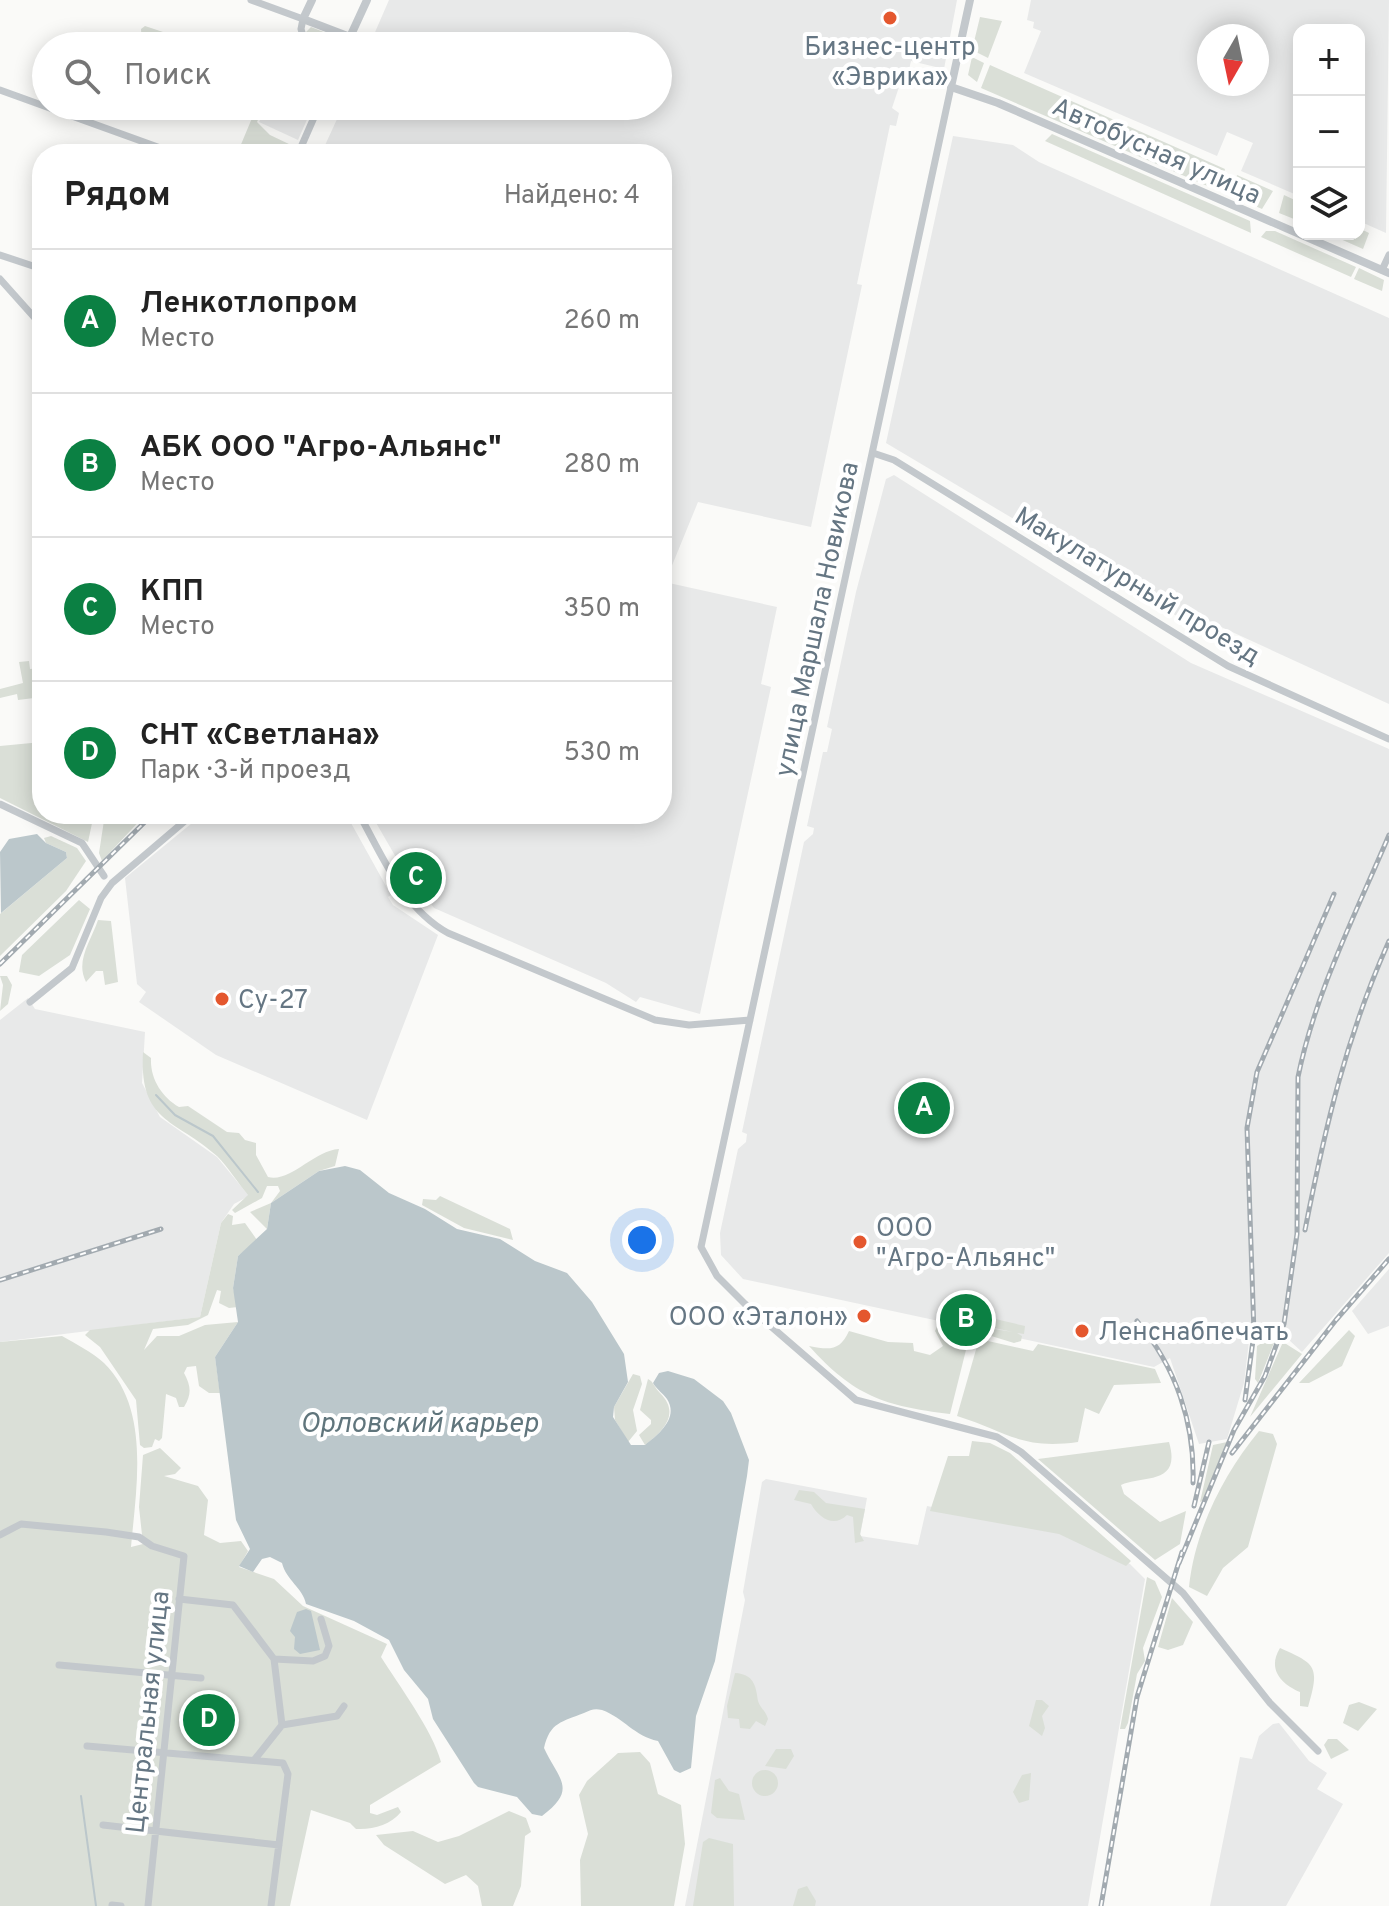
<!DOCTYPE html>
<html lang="ru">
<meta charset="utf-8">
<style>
body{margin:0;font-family:Overpass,sans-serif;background:#f6f6f6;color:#222}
.controls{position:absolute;right:24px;top:24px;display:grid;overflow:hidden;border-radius:16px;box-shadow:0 4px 20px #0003}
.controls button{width:72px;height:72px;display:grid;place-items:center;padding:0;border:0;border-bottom:2px solid #e0e0e0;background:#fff;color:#222;font:40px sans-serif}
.compass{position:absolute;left:1197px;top:24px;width:72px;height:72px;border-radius:50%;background:#fff;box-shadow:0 4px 20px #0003;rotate:189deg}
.you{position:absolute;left:642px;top:1240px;width:28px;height:28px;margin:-20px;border:6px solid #fff;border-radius:50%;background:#1a73e8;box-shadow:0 0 0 12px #1a73e833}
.badge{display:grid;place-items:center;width:52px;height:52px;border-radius:50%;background:#0b8043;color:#fff;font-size:26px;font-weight:700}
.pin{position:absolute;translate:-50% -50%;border:4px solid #fff;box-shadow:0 2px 8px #0006}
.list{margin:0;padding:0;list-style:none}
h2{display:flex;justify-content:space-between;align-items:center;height:104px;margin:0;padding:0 32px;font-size:34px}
h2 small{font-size:26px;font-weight:400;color:#767676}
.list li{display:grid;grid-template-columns:52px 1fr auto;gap:24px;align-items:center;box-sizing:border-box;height:144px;padding:0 32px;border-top:2px solid #e0e0e0}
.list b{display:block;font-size:30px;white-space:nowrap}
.list p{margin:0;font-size:26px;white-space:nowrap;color:#767676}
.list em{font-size:26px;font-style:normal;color:#767676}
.icon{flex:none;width:44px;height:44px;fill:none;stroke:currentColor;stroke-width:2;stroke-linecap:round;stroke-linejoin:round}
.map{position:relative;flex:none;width:1389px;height:1906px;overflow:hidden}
.search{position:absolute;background:#fff;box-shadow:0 4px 20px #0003;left:32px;top:32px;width:640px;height:88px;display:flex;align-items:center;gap:20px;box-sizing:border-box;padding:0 28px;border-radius:44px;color:#767676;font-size:30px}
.panel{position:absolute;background:#fff;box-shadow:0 4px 20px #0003;left:32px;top:144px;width:640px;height:680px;border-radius:32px}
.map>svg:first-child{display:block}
</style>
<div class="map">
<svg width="1389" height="1906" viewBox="0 0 1389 1906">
<rect width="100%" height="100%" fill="#fafaf8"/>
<path fill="#e8e9e9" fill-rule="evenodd" d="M389,0H957L944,69L911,61L906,83L899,87L892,108L899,113L896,126L890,125L857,284L862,285L811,527L698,502L671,568L669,583L777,607L761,684L771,687L700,1014L640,997L636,1002L606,983L434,908L408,872L405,873L371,814H662V154H321L343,106H658V46H369Z
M1031,0H1389L1386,233L1359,221V30H1299V196L1241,171L1253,143L1227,132L1217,156L1024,73L1041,31L1033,28L1034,22L1027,20ZM1209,36H1257V84H1209Z
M267,106H313L298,140L259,122Z
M953,136L1013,145L1039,162L1389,318V704L1219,626L1197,628L886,443Z
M894,475L1191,663L1389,749V1253L1302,1352L1289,1340L1250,1333L1244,1383L1227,1439L1199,1444L1170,1358L1154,1367L743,1279L721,1255L720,1233L738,1149L746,1142L747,1134L742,1132L804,842L813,834L814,828L807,826L823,752H827L832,729L827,727L856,592L886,479Z
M203,814H346L391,895L388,897L393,905L438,935L367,1120L216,1055L139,1002L146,992L137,984L125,878Z
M28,998L35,1009L145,1032L142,1083L160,1117L217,1157L249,1196L234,1204L221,1223L200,1317L0,1342V1020Z
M1389,1269V1326L1368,1334L1352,1311Z
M766,1479L867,1498L860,1536L918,1545L927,1506L1062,1532L1130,1564L1145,1579L1088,1906H685L745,1600L743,1592L762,1482Z
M1279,1723L1309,1761L1327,1773L1317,1789L1343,1804L1286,1906H1210L1240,1757L1252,1759L1259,1736L1273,1724Z"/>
<path fill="#dadfd7" d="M980,17L1002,21L988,58L972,50Z
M145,26L163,32L152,46H142L141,29Z
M311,27L334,36L338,46H311L306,32Z
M972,57L984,63L977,82L968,75Z
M990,65L1225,169L1219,191L981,88Z
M257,106H264L257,122L270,135L291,145V154H237Z
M1052,134L1250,221L1251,233L1045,141Z
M1237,175L1273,191L1262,209L1232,196Z
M1284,195L1299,202V221L1279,213Z
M1359,228L1369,233L1363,249L1329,234H1359Z
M1266,231H1275L1356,267L1351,277L1261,237Z
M1359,268L1384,280L1382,291L1354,279Z
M29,661L30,669L42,668V697L18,700L17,694L0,698V689L23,683L19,662Z
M42,742V814H94L88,842L0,798V746Z
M105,814H146L102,861L99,853Z
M51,836L77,848L86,861L66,891L0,956V914L67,858L66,852L46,843L44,838Z
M79,900L90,909L70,955L39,976L19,972L22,955Z
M98,920L111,921L118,982L105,985L103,971H96L86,982C75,961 91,941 98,920Z
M0,976H7L12,985L8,1004L0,1011L3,985Z
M143,1052L151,1058C150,1079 162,1097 179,1107L188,1106L227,1132L239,1133L245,1140L256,1143V1155L268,1177C290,1183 313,1151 339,1149L335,1166L319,1171L271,1203L267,1229L250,1212L271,1203L280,1191L278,1186H267L262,1198L235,1213L232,1210L248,1195C238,1183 228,1167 217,1156C174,1118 139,1123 143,1052Z
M440,1196L510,1229L513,1240L464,1228L422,1205L423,1199L436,1200Z
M228,1214L233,1216L232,1225L245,1223L257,1240L238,1256L233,1288L238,1307L229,1308L219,1303L221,1291L217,1290L208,1315L188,1325L153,1329L144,1350L157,1336H179L205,1325L238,1322L215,1357L220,1393H209L199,1386L196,1366L187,1367L184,1373C191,1386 192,1394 184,1407H179L176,1398L166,1394L162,1438L159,1441L155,1439L152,1447L144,1448L140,1445L136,1400L100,1347L85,1335L90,1330L200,1317L221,1223Z
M991,1318L1025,1326L1024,1334L1017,1333L1022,1336L1021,1341L1014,1343L988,1335L987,1328L1013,1332L985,1326Z
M938,1325L961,1328L967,1346L950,1414C884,1406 854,1396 809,1346C830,1350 840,1351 849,1331L888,1342L913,1343L914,1351L930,1355L943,1346L935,1331Z
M1349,1330L1355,1336L1342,1366L1309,1383H1299Z
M62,1336C76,1344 92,1352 104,1363C151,1409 136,1489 131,1547L143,1544L139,1507L143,1455L160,1448L181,1468L175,1474L164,1476L198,1486L208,1500L204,1535L220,1543L241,1541L248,1551L239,1567L274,1579L303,1606L387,1644L381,1657C398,1684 433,1731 441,1762L370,1805V1813L377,1815L398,1807L401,1812C390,1825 373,1830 356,1829L350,1823L311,1810L290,1906H0V1342Z
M979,1339L1033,1351L1038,1344L1155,1369L1161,1383L1114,1385L1099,1414L1085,1408L1078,1442C1021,1450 1008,1432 957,1416Z
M1265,1341L1274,1343L1258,1383L1255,1379L1257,1346Z
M1283,1342L1302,1354L1250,1417Z
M633,1374L640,1376L642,1384L633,1410L637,1431L628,1442L615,1420L614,1407Z
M648,1379C654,1382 654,1387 660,1393C680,1413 665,1430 645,1445L639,1435L651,1424V1420L640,1410Z
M1259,1431L1273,1434L1277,1444L1248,1547L1223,1568L1207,1596L1189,1587C1195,1530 1223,1475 1259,1431Z
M972,1441L990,1443L1010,1453L1131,1561L1126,1566L1059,1534L930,1511L948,1456H969Z
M1169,1442C1182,1486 1142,1475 1121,1485L1124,1494L1160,1522L1186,1511L1180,1544L1155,1560L1038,1459Z
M1227,1442L1205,1499L1200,1502L1213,1445Z
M799,1490L814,1492L826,1503L865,1509L860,1534L864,1541L855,1543L853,1517L847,1515C834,1528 819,1518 811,1504L794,1500Z
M1147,1577L1155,1581L1162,1597L1143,1648L1145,1661L1137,1674L1128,1723L1125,1729H1120Z
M1172,1598L1193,1622L1183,1645L1168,1650L1158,1647Z
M1280,1648C1316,1664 1320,1666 1308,1707L1300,1706V1692C1281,1684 1267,1669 1280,1648Z
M735,1673C754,1674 756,1686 758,1701C760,1708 766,1711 768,1719L765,1726L756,1721L750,1729L740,1728L739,1719L728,1718L727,1706Z
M1036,1700H1042L1049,1706L1042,1716L1045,1728L1042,1736L1029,1726Z
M1359,1702L1377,1709L1358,1731L1343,1723L1349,1705Z
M1328,1739H1337L1349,1750L1331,1759L1324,1745Z
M776,1749H791L794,1756L786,1769L765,1766Z
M640,1752L650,1763L658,1794L681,1805L685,1844L674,1906H581L580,1860L588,1834L579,1795L587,1781L618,1753Z
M752 1783a13 13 0 1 1 26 0a13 13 0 1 1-26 0Z
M1031,1773L1029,1800L1019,1803L1013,1792L1022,1775Z
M720,1778L729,1791L739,1794L745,1820L717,1818L711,1813L715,1780Z
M509,1811L526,1818L531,1832L525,1836L521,1886L513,1906H482L478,1886L466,1875L445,1884L384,1845L376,1835L413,1831L438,1842L459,1836Z
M709,1838L733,1844L734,1906H693L703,1842Z
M807,1886L816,1901L815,1906H793L798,1889Z"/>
<path fill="#bbc7cb" d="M37,834L46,843L66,852L67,858L1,913L0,852L9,839Z
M345,1166L360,1170L389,1193L425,1209L457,1229L500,1239L535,1261L567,1273L592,1302L624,1354L628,1382L614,1407L613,1417L631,1445H645C659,1434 679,1418 667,1399C663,1393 657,1390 653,1383L659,1373L668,1371L694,1379L723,1401L731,1413L749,1460L747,1476L715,1661L696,1716L691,1768L680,1773L674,1770L658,1741C634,1736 624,1718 602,1710C594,1708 591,1710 584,1713C562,1722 550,1722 544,1748C559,1780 578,1789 542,1816L532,1814L517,1797L478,1787L474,1783L433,1719L428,1699L404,1670L389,1640L354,1621L306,1604C303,1588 286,1580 282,1563L270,1557L262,1559L253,1572L239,1566L250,1549L236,1520L215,1357L238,1322L233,1288L238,1256L267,1229L271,1203L319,1171Z
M306,1609L311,1611L320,1650L300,1654L294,1649L295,1637L290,1631L297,1612Z"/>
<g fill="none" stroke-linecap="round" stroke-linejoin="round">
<path stroke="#bbc7cb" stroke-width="2" d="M156,1095L175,1115L213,1136L258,1192
M81,1796L96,1906"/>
<path stroke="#c3c8cc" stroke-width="7" d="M251,0L303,19L301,29L306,46
M951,87L701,1247L717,1276L745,1304L856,1400L997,1437L1021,1452L1183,1593L1270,1703L1318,1751
M0,90L177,154
M298,154L319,106
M0,255L42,269
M1382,270L1389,255
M0,279L42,326
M873,453L894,460L1228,666L1389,739
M0,804L82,843L104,876
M359,814C383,857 403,908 448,933L655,1020L689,1025L750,1020
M30,1002L72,968L101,898L112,883L193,814
M0,1535L21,1524L106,1532L139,1537L152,1546L184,1556L148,1906
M179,1599L233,1605L274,1659L282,1725L255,1759
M274,1659L313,1661L325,1656L329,1646L321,1619
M59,1665L201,1678
M282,1725L337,1716L344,1706
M87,1746L283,1763L288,1774L271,1906
M103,1825L279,1845
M112,1905L121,1906"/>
<path stroke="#c3c8cc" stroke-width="8" d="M312,0L303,19L350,37L367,0
M970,0L951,87L998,103L1389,273"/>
<defs>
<path id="rail" d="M0,964L153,814
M1305,1230C1325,1128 1346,1037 1389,941
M0,1280L161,1229
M1137,1321C1176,1367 1195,1423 1193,1483
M1245,1400L1254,1333L1247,1128L1257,1072L1334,894
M1232,1453L1336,1320L1389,1259
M1194,1506L1209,1442
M1179,1563L1234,1430L1265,1376L1284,1324L1297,1234L1298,1077C1315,993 1356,913 1389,835
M1101,1906L1137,1697L1182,1552"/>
</defs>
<use href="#rail" stroke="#a2aab0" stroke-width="5"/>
<use href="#rail" stroke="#fff" stroke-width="2" stroke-dasharray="6" stroke-linecap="butt"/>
</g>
<g fill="#e4572e" stroke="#fff" stroke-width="3">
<circle cx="890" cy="18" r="8"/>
<circle cx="222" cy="999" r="8"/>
<circle cx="860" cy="1242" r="8"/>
<circle cx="864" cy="1316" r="8"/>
<circle cx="1082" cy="1331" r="8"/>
</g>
<g text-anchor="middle" stroke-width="8" stroke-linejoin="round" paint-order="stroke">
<g font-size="26" fill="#657683" stroke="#fff" text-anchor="start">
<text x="890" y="55" text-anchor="middle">Бизнес-центр<tspan x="890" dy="30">«Эврика»</tspan></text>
<text x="238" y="1008">Су-27</text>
<text x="876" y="1236">ООО<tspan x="876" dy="30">"Агро-Альянс"</tspan></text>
<text x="848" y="1325" text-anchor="end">ООО «Эталон»</text>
<text x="1098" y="1340">Ленснабпечать</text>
</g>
<g font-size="26" fill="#657683" stroke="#fff">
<text transform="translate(1157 150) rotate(24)" y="9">Автобусная улица</text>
<text transform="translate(1138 585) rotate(31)" y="9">Макулатурный проезд</text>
<text transform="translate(816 619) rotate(-78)" y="9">улица Маршала Новикова</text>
<text transform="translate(147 1712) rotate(-84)" y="9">Центральная улица</text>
</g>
<g font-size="28" font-style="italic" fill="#60757c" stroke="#fff">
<text x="419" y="1432">Орловский карьер</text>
</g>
</g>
</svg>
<div class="controls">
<button>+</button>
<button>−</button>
<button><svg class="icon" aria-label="layers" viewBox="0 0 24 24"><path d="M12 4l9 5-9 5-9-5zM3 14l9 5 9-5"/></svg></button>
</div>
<svg class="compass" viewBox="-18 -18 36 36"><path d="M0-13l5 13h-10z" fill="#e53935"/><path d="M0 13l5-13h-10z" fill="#767676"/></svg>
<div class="you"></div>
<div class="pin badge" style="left:924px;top:1108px">A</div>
<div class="pin badge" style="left:966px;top:1320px">B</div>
<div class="pin badge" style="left:416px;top:878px">C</div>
<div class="pin badge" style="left:209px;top:1720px">D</div>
<div class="search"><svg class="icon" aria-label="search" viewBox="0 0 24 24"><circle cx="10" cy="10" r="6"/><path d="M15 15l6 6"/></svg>Поиск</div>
<section class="panel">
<h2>Рядом<small>Найдено: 4</small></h2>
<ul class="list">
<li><span class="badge">A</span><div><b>Ленкотлопром</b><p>Место</p></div><em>260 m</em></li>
<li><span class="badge">B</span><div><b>АБК ООО &quot;Агро-Альянс&quot;</b><p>Место</p></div><em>280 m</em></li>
<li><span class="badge">C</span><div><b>КПП</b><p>Место</p></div><em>350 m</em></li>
<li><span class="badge">D</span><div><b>СНТ «Светлана»</b><p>Парк · 3-й проезд</p></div><em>530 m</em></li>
</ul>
</section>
</div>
